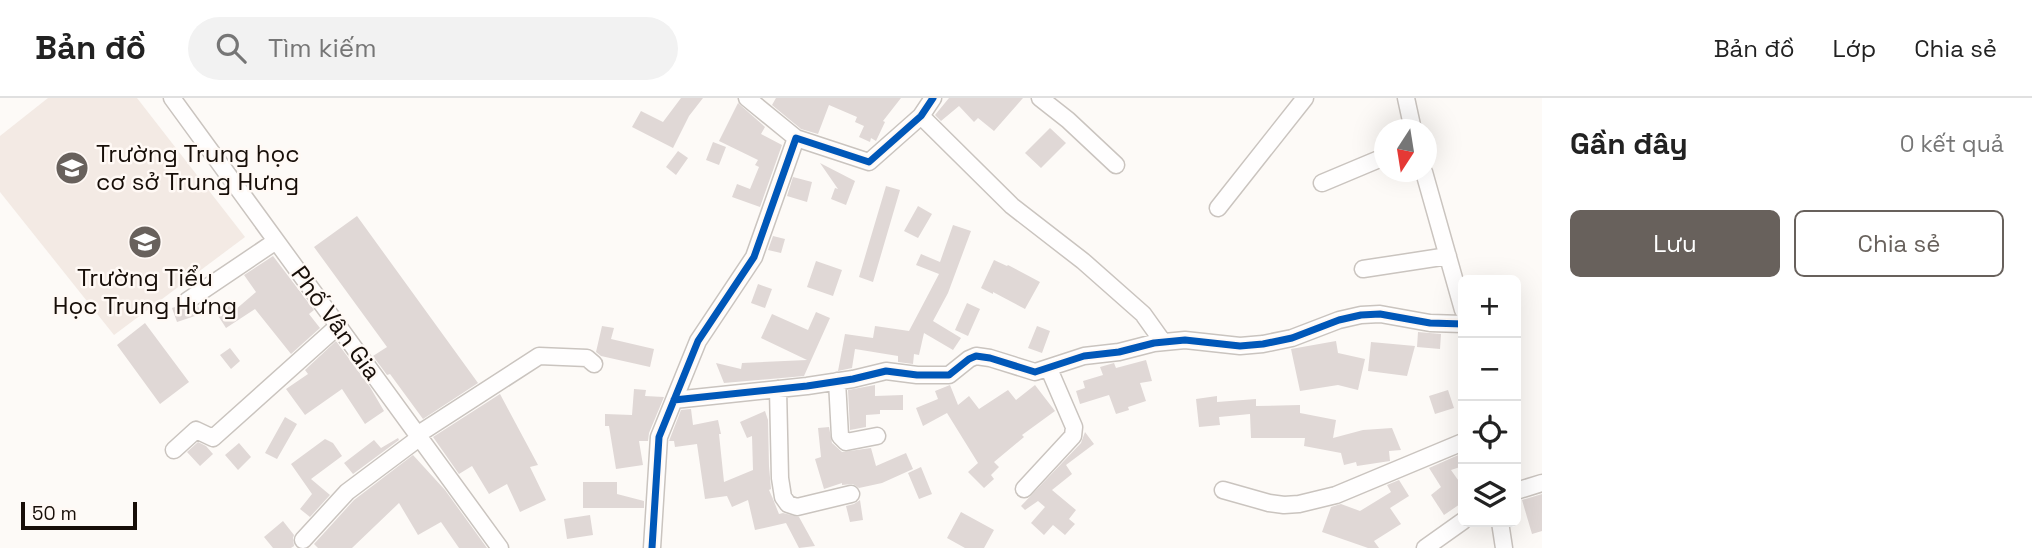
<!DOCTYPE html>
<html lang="vi">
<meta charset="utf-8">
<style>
body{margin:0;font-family:"Space Grotesk",sans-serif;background:#f2f2f2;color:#222}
.controls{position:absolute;right:21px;bottom:21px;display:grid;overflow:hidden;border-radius:10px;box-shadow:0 7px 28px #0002}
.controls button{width:63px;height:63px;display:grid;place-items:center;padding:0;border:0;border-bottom:2px solid #e0e0e0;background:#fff;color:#222;font:35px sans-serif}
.compass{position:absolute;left:1374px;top:21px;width:63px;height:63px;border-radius:50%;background:#fff;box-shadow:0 7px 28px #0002;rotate:192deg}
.scale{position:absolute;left:21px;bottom:18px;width:116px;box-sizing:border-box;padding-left:7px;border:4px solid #170e08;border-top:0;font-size:19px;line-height:24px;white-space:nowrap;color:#170e08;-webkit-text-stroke:5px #fff9f5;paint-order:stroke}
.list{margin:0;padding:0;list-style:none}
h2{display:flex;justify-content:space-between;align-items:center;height:91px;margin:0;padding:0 28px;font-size:30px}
h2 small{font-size:23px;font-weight:400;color:#767676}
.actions{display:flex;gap:14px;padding:21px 28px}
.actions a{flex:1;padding:16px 0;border:2px solid #68615c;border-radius:10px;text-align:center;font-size:24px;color:#68615c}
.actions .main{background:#68615c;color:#fff}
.icon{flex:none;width:38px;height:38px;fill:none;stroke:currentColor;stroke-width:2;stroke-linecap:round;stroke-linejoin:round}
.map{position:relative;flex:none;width:1542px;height:450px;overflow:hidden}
header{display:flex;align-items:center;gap:42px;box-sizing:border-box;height:98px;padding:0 35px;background:#fff;border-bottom:2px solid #e0e0e0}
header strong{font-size:33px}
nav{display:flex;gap:38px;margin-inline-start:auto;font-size:24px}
.search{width:490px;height:63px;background:#f2f2f2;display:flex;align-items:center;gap:18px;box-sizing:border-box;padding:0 24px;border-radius:38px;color:#767676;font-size:26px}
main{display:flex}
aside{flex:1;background:#fff}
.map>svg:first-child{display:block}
</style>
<header>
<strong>Bản đồ</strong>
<div class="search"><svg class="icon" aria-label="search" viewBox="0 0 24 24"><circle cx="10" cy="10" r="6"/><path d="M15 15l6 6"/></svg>Tìm kiếm</div>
<nav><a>Bản đồ</a><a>Lớp</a><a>Chia sẻ</a></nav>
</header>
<main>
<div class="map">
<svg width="1542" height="450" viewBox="0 0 1542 450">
<rect width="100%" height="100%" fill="#fdfaf7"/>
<path fill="#f3eae4" d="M48,0H137L245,139L114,237L0,94V38Z"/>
<path fill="#e0d8d6" d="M681,0H703L689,18L673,50L632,29L641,13L663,24Z
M776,0H901L883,23L885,24L876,43L871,40L870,44L859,39L864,28L855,24L857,19L829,7L818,36L801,31L772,7Z
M949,0H1023L994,33L978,20L974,24L959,8L941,23L935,17Z
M738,5L765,29L761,36L782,47L760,109L732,99L737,86L750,91L759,69L755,67L758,62L719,43Z
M1050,30L1066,45L1041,70L1025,55Z
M713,44L726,49L719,67L706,62Z
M678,53L688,60L676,77L666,69Z
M820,65L855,83L846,107L831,101L835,90L838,91Z
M793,79L812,84L807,104L787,98Z
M886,88L900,92L873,184L859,179Z
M918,108L932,116L918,140L904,133Z
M357,118L478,285L423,321L390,276L387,277L373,258L387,249L314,149Z
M953,127L971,133L948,195L933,223L961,240L953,252L924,235L919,257L914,256L913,266L898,264V258L855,251L852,270L838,273L845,236L873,240L875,228L909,233L939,176L916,167L921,156L940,164Z
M773,138L785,141L781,155L768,152Z
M273,158L314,212L309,216L320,230L291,256L255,211L226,230L217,216L232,206L235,212L256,194L244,177Z
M994,162L1007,168L1008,167L1040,184L1025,211L993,194V196L981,190Z
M816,163L842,172L833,198L807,189Z
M758,186L772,191L765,210L751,205Z
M967,205L980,211L968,238L955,232Z
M178,208L187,213L198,208L201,216L177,224L172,210Z
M816,214L830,220L804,278L724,285L716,265L741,271L742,265L807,262L761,240L772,216L808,232Z
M145,225L189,284L160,306L117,247Z
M602,228L614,230L611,241L654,251L650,269L601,258L596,254Z
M1037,228L1050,233L1042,255L1028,250Z
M1418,234L1441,236L1440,251L1417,249Z
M336,243L370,289L384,313L365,326L342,291L305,317L286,291L308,276L305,272Z
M1336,243L1338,255L1365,261L1358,292L1338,287L1300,293L1291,251Z
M1371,244L1415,248L1407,278L1368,273Z
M230,250L240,263L231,271L220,257Z
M1146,262L1152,283L1140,285L1146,303L1128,309L1129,312L1116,316L1109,297L1080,306L1076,293L1085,290L1083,283L1103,277L1100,269L1114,265L1116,270Z
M875,287V298L903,297V312H880V316L866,317V329L850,332L848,292Z
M950,287L958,307L969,298L979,311L1008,292L1016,302L1035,287L1055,313L1022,337L1024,339L994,364L999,369L991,377L994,381L984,390L968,374L978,365L947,315L923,328L916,310L938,301L935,293Z
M634,291L646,292L645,298L664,299L649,335L648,343H639L643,367L616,371L609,328H605V316L632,317Z
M1448,292L1454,310L1435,316L1429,298Z
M500,296L538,367L530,369L546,402L520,414L507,386L489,396L472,368L459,376L433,339Z
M1217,298V304L1256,301V308L1300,307V315L1336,322L1333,340L1363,332L1392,330L1401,352L1389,353L1390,363L1357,368L1356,364L1344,367L1341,355L1304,348L1305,340H1251L1250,316L1219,319L1220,327L1199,329L1196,301Z
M691,311L693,327L718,322L721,336H719L724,384L753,372L752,338L747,340L740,324L765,313L768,322L769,368L771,391L769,392L773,401L779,416L783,415L799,419L815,448L799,450L786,425L755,432L748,402L732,409L727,398L705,401L697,346L675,349L674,343H669L681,312Z
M285,319L297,326L277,361L265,355Z
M829,329L832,345L842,354L871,350L876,368L906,355L913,371L882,385L859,390L853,386L842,387V385L824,391L815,361L821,359L818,330Z
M1085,334L1094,346L1066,367L1072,376L1052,392L1076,412L1069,421L1075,426L1065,437L1053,427L1044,437L1031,425L1045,409L1038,403L1025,412L1021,408L1081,345Z
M398,340L399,342L353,376L344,365L374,342L381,350Z
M325,341L333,345L342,358L311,381L330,397L310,419L300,411L312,396L291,366Z
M198,344L206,348L213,356L200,368L187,354Z
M239,345L251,359L238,372L225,357Z
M1463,355V368L1451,372L1463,389V404L1444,417L1431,397L1441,389L1429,370Z
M413,357L445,392L487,450H459L441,424L418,437L399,405L352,450H318L314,446L354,402Z
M921,369L932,396L919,401L908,375Z
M1399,382L1409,398L1390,410L1401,426L1374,443L1379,450H1368L1322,434L1331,409L1341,406L1360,413L1391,394L1387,387Z
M583,384H617V396L644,403V410H583Z
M1542,396V433L1532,436L1522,402Z
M860,402L863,422L850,424L846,408L854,406Z
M961,414L994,432L984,450H965L947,440Z
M590,417L593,437L567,441L564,421Z
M283,423L294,437L293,440L294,448L291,450H273L264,439Z"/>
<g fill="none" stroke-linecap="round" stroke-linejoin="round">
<defs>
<path id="street" d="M172,0L500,450
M747,0L796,40
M1040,0L1068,22L1116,67
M1406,0L1413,32
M921,18L1012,108L1083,163L1143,216L1163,244
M1424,74L1463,212
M1322,85L1384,59
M1218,110L1305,0
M1363,171L1448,158
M187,203L276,143
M837,283L840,338L846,344L877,338
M778,291L780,380L783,399L788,406L797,409L851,396
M674,302L807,288L853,281L886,273L917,277H949L969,261L976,258L990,260L1035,274L1084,258L1119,254L1154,245L1185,242L1240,248L1263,246L1292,240L1339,222L1361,217L1380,216L1430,225L1463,226
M417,337L539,258L587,260L594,266
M174,352L196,332L213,340L338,228
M1024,391L1073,338L1074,329L1049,271
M1223,392L1269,405L1284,407L1299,406L1336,397L1463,344
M1516,393L1542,385
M1500,424L1504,450
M303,442L347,394L419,340
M652,450L659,339L698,243L754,159L796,40L869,64L921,18L933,0
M1425,450L1463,423"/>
</defs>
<use href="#street" stroke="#cac4bf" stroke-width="19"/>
<use href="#street" stroke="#fffefe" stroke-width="16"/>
<defs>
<path id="cycleway" d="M674,302L807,288L853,281L886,273L917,277H949L969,261L976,258L990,260L1035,274L1084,258L1119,254L1154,245L1185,242L1240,248L1263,246L1292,240L1339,222L1361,217L1380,216L1430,225L1463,226
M652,450L659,339L698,243L754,159L796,40L869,64L921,18L933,0"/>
</defs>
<use href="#cycleway" stroke="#fff9f5" stroke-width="11"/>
<use href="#cycleway" stroke="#0057b8" stroke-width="7"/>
</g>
<defs>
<symbol id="school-disc" viewBox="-11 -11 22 22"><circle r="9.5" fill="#68615c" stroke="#fff9f5"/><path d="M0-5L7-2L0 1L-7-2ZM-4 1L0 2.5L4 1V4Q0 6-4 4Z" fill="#fff"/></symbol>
</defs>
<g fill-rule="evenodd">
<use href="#school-disc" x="53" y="51" width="38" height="38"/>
<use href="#school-disc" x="126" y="125" width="38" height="38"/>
</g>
<g text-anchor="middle" stroke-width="5" stroke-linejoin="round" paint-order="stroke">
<g font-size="24" fill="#170e08" stroke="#fff9f5" text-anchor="start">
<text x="96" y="64">Trường Trung học<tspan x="96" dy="28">cơ sở Trung Hưng</tspan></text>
<text x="145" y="188" text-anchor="middle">Trường Tiểu<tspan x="145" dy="28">Học Trung Hưng</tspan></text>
</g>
<g font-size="24" fill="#170e08" stroke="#fff9f5">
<text transform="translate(336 225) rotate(54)" y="8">Phố Vân Gia</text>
</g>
</g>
</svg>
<div class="controls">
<button>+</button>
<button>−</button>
<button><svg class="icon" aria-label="locate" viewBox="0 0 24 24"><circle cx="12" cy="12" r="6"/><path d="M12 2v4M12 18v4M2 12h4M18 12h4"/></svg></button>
<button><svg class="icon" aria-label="layers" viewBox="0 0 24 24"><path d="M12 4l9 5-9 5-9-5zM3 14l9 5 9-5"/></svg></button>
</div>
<svg class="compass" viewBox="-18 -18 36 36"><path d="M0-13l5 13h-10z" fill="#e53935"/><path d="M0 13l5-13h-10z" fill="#767676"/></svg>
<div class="scale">50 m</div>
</div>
<aside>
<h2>Gần đây<small>0 kết quả</small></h2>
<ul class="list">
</ul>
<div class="actions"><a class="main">Lưu</a><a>Chia sẻ</a></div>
</aside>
</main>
